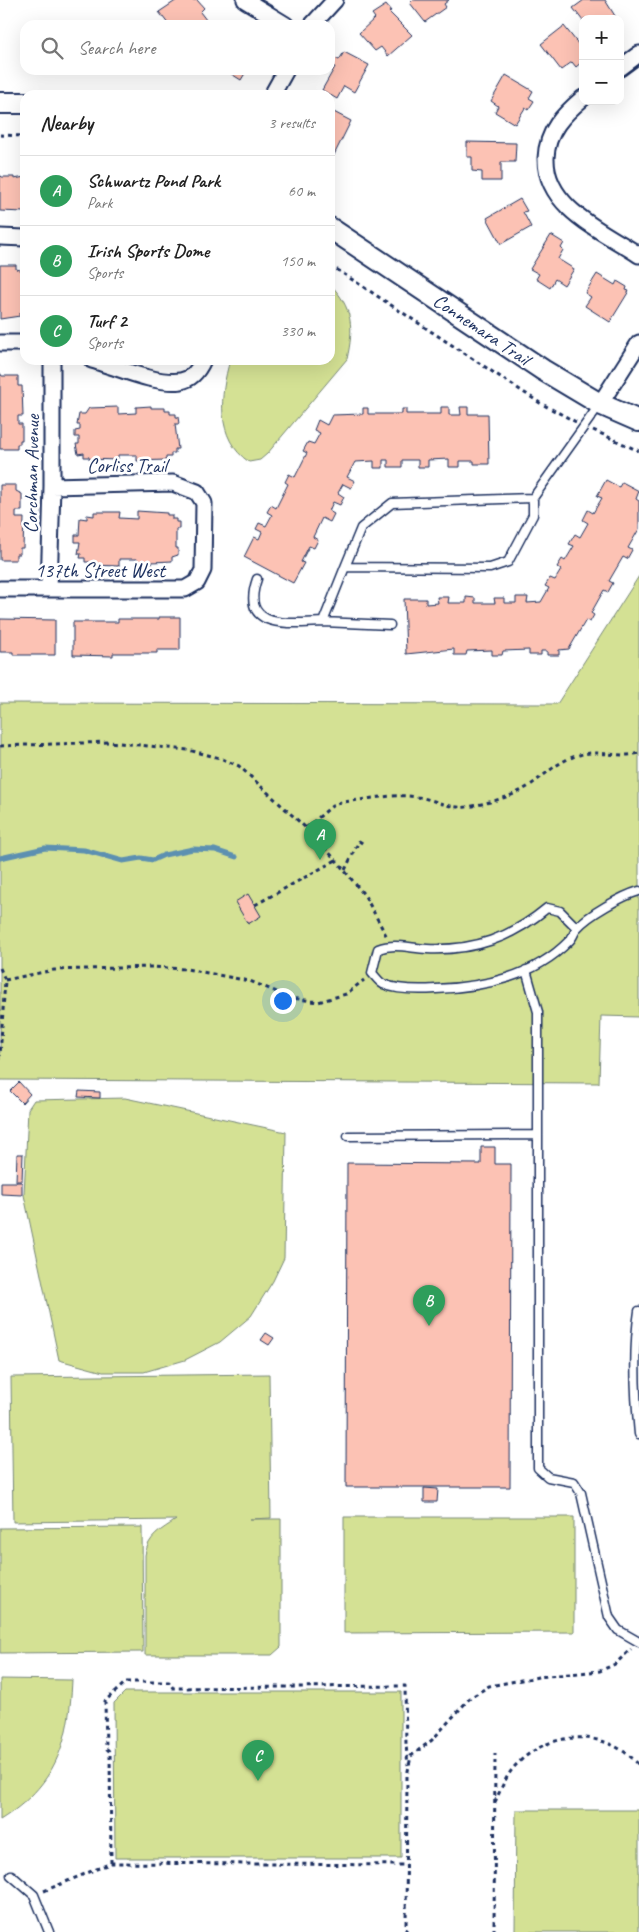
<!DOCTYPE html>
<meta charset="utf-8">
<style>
body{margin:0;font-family:Caveat,sans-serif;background:#f6f6f6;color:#222}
.controls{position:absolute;right:15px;top:15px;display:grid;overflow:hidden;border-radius:10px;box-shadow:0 5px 20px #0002}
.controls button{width:45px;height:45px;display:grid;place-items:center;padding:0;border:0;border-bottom:1px solid #e0e0e0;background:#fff;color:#222;font:25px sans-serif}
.you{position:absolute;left:282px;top:1000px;width:18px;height:18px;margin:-12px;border:4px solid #fff;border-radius:50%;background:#1a73e8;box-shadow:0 0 0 8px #1a73e833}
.badge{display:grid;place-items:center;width:32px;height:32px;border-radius:50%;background:#111827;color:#fff;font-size:16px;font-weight:700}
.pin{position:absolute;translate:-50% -41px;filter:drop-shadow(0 1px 2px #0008)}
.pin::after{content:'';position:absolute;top:26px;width:18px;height:15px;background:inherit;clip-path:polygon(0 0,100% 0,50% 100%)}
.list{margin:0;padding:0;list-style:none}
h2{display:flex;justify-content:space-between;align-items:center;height:65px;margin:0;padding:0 20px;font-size:21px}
h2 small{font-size:16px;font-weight:400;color:#767676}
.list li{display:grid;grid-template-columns:32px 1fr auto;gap:15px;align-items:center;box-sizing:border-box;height:70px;padding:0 20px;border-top:1px solid #e0e0e0}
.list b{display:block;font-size:19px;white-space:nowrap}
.list p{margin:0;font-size:16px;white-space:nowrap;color:#767676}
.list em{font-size:16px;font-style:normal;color:#767676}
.icon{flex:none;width:28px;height:28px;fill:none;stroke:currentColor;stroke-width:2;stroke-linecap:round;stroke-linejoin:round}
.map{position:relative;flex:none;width:639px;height:1932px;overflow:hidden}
.search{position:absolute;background:#fff;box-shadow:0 5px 20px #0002;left:20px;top:20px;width:315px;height:55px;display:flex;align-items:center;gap:12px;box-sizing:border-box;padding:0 18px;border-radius:15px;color:#767676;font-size:19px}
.panel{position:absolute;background:#fff;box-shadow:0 5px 20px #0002;left:20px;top:90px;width:315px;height:275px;border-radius:15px}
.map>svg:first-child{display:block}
</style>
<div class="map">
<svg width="639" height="1932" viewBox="0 0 639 1932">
<rect width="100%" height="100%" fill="#fff"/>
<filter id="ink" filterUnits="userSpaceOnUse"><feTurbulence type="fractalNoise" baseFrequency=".02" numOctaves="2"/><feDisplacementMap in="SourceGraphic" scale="10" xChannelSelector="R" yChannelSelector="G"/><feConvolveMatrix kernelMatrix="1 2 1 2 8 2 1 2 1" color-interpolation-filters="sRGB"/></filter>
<g filter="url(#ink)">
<path fill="#d4e194" stroke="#788879" d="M330,284C353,308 354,328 347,359L267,454L260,460L249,462C215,438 220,395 230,360H330Z
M639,576V1017L601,1016L599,1083L0,1080V703L557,704Z
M125,1098L286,1132L284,1258L273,1281L251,1316L220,1342L185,1360L144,1372H103L59,1360L24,1195L28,1109L34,1100Z
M269,1374L271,1518L250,1519H281V1647L272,1655H145V1555C148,1536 161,1530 176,1520L13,1522L11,1377Z
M344,1517H574V1632L344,1633Z
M142,1527L143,1652L0,1653V1528Z
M0,1679L72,1680C69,1744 56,1785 0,1820Z
M125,1692H401V1858H115L114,1703Z
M516,1810H639V1932H515Z"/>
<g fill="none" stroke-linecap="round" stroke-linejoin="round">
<path stroke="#5c90b1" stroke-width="5" d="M0,858L45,848L84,850L123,861L141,858L153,860L164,855L193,849L215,850L236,857"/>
</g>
<path fill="#fcc2b4" stroke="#1b2f5e" d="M177,0H197L204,8L200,12L210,25H169L159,12Z
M413,0H449L444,4L446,7L425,22L410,3Z
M584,0H605L617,19H583V21L573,8Z
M386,5L391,11L389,12L412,35L388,56L381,47L375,51L359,33L375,18L372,14Z
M564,26L583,50V61L576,67L572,62L561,70L541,44Z
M344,52L369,65L354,92L344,86L337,99L322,90L335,67L331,64L335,58L339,60Z
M225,70H247L241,80Z
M506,75L533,91L529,98L534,101L528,110L525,108L515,124L495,112L498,106L491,101Z
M330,110L351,121L332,159L330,158Z
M467,142L516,143L515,162H501V181H482V172L472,171V157H467Z
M0,175L2,177H14V179L25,177V214L24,212L0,211Z
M520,199L527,211L523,212L531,227L501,244L487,218Z
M551,235L564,243L561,248L563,250L558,259L574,269L564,285L555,279L550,288L536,279L539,274L530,269Z
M0,265H16V269L25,271V314H19L20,316L0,319Z
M597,274L615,285L617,281L627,287L626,290L629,291L610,322L585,306L591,297L585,293Z
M0,373L2,376H18V386H22L23,416H18V424H22V440H20V444H17V449H0Z
M151,406V408H165V411H170V414H176V417H178L179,424H175L178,449H175V453H171V457H166V460L137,461V455H118V460L89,459V457H84V453L78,454L76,444H79V437H75V431L80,430V425H77L79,414H85L89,408L118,407V414L136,413V407Z
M441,407H449V415H461L460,407H468V414H488L489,464H474V461H460V467H449V459L428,460V467H418V460H402V467H388V460H383V468H374V461L355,462L347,477L355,481L351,488L343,484L338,493L344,497L340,505L333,502L329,511L334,514L330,522L322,518L313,537L318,540L314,548L309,546L301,562L304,563L293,583L244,557L254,537L259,539L262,532L256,529L259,523L266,526L272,515L267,512L271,505L276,508L288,484L285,482L289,474L295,477L307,453L303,451L308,442L314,444L320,433L314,430L318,420L327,425L332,415L363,414V408H368V414H402V409H406V414H441Z
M606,480L619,487L622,482L639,491L636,499L639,501V529L628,548L632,550L627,559L623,557L609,581L613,583L608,592L604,590L591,613L594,615L590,622L586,620L569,649L559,650V655H547V651H541V655H529V650L503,651L502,655H492V650L467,651L466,655H454V649L406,654L404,599H426V604L438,603L437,597H449L448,603H466V597L475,598V603H495L494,598H504V603H516V597H528L527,603L541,602L549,588L545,586L550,578L555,580L561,570L557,567L562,559L565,561L574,546L569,544L575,534L580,537L588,523L583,520L588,510L593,513L602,498L597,496Z
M0,485H16V491L22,494V511H16V518H24L23,548H20V554H16V560H0Z
M137,511L167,513V515H172V519H176V522H179V529H176V548H178V555L172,557V561L152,562V565H137V559H119V566L90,565V562H85V558H80L81,554H78L80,542H75V535H79L80,518L87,519V515L94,516V512H120L119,518L137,519Z
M159,617H180V650H157V653H113V656L73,655V622H118V619H159Z
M0,619L55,620V655H13V652H0Z
M248,894L261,916L248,924L235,902Z
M19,1082L30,1094L22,1103L10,1091Z
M79,1091L100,1092V1098L78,1097Z
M481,1147H495V1164H511L510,1487H346L347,1163L481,1164Z
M17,1154H23L22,1181H16Z
M1,1182H22V1195L1,1194Z
M266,1333L274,1338L269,1345L261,1340Z
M424,1488L438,1489L437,1502H424Z"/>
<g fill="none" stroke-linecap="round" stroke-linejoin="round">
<defs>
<path id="service" d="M533,498L392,503L361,528L345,567L490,568L508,562L533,515V498L600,404
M257,579C239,631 290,623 323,622L345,567
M323,622L390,625
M577,928L560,911L547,908C511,938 474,951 427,949C409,948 394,943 378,949L372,973C375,976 379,982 383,984C397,990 420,990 436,989C484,987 534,977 569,941C573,938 574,932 577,928C588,915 622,896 639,891
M526,970L538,1012V1468L548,1477L574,1482L581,1493L609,1617L618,1630L639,1642
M348,1136L538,1135
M639,1311C633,1350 635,1394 639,1434
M11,1875L34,1895L49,1932"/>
<path id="minor" d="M245,0L286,25
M312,25L335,0
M620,68L639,54
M272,95L286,70
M583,98C563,115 547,131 546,158C545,208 603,231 639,255
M0,237L25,238
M0,343H25
M92,360C117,367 156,385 181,381C192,379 199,369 203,360
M600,404L639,343
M0,589H185L197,582L203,570L204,503L197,492L173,483L52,486
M49,589L52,486V360"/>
<path id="tertiary" d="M0,103H25
M330,228L543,370L600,404L639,421"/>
</defs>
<use href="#service" stroke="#1b2f5e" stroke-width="11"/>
<use href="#minor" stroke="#1b2f5e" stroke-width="19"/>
<use href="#tertiary" stroke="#1b2f5e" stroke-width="24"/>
<path stroke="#1b2f5e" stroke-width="3" stroke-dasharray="4 4" stroke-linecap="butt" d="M0,135L25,136
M330,265L540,403L576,422
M593,430L639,451
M0,746L109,742L188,750L220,758L239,766L306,828L336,860L365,896L387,937
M306,828L332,806L341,802C366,800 393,793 417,797C434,799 449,809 466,807C481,805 511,797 524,789C543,778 556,761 579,755C599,749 618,759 639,753
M345,870L359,841L365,845
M255,905L336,860
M0,968L5,980L0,1056
M5,980L54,970L152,967L186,969L250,981L292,998L318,1002L346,994L364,980
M495,1802C501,1789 507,1773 518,1763C553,1729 607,1729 639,1765
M111,1863L110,1752L106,1748L105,1701L126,1682H169L173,1688L405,1686L406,1745L408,1765
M44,1891L111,1863L407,1865
M406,1932L407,1776L411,1756L432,1740L470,1698L489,1686L538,1677L600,1671L615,1664L631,1649
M494,1932L495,1753"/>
<use href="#service" stroke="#fff" stroke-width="8"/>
<use href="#minor" stroke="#fff" stroke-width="15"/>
<use href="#tertiary" stroke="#fff" stroke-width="20"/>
</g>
</g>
<g text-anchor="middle" stroke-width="5" stroke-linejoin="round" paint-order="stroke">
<g font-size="20" fill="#1b2f5e" stroke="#fff">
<text transform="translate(482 329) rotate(34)" y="7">Connemara Trail</text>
<text x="127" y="472">Corliss Trail</text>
<text transform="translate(31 474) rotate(-89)" y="7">Corchman Avenue</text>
<text x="100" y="577">137th Street West</text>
</g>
</g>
</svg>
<div class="controls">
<button>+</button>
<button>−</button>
</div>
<div class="you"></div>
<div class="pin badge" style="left:320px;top:860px;background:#2e9e5b">A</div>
<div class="pin badge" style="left:429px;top:1326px;background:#2e9e5b">B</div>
<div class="pin badge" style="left:258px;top:1781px;background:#2e9e5b">C</div>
<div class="search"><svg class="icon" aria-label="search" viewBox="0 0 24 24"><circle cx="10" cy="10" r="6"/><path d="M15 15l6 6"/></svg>Search here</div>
<section class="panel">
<h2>Nearby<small>3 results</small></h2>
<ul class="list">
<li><span class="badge" style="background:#2e9e5b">A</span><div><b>Schwartz Pond Park</b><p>Park</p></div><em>60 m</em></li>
<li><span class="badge" style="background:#2e9e5b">B</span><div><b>Irish Sports Dome</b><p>Sports</p></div><em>150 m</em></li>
<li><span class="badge" style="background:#2e9e5b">C</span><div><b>Turf 2</b><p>Sports</p></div><em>330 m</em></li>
</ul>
</section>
</div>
